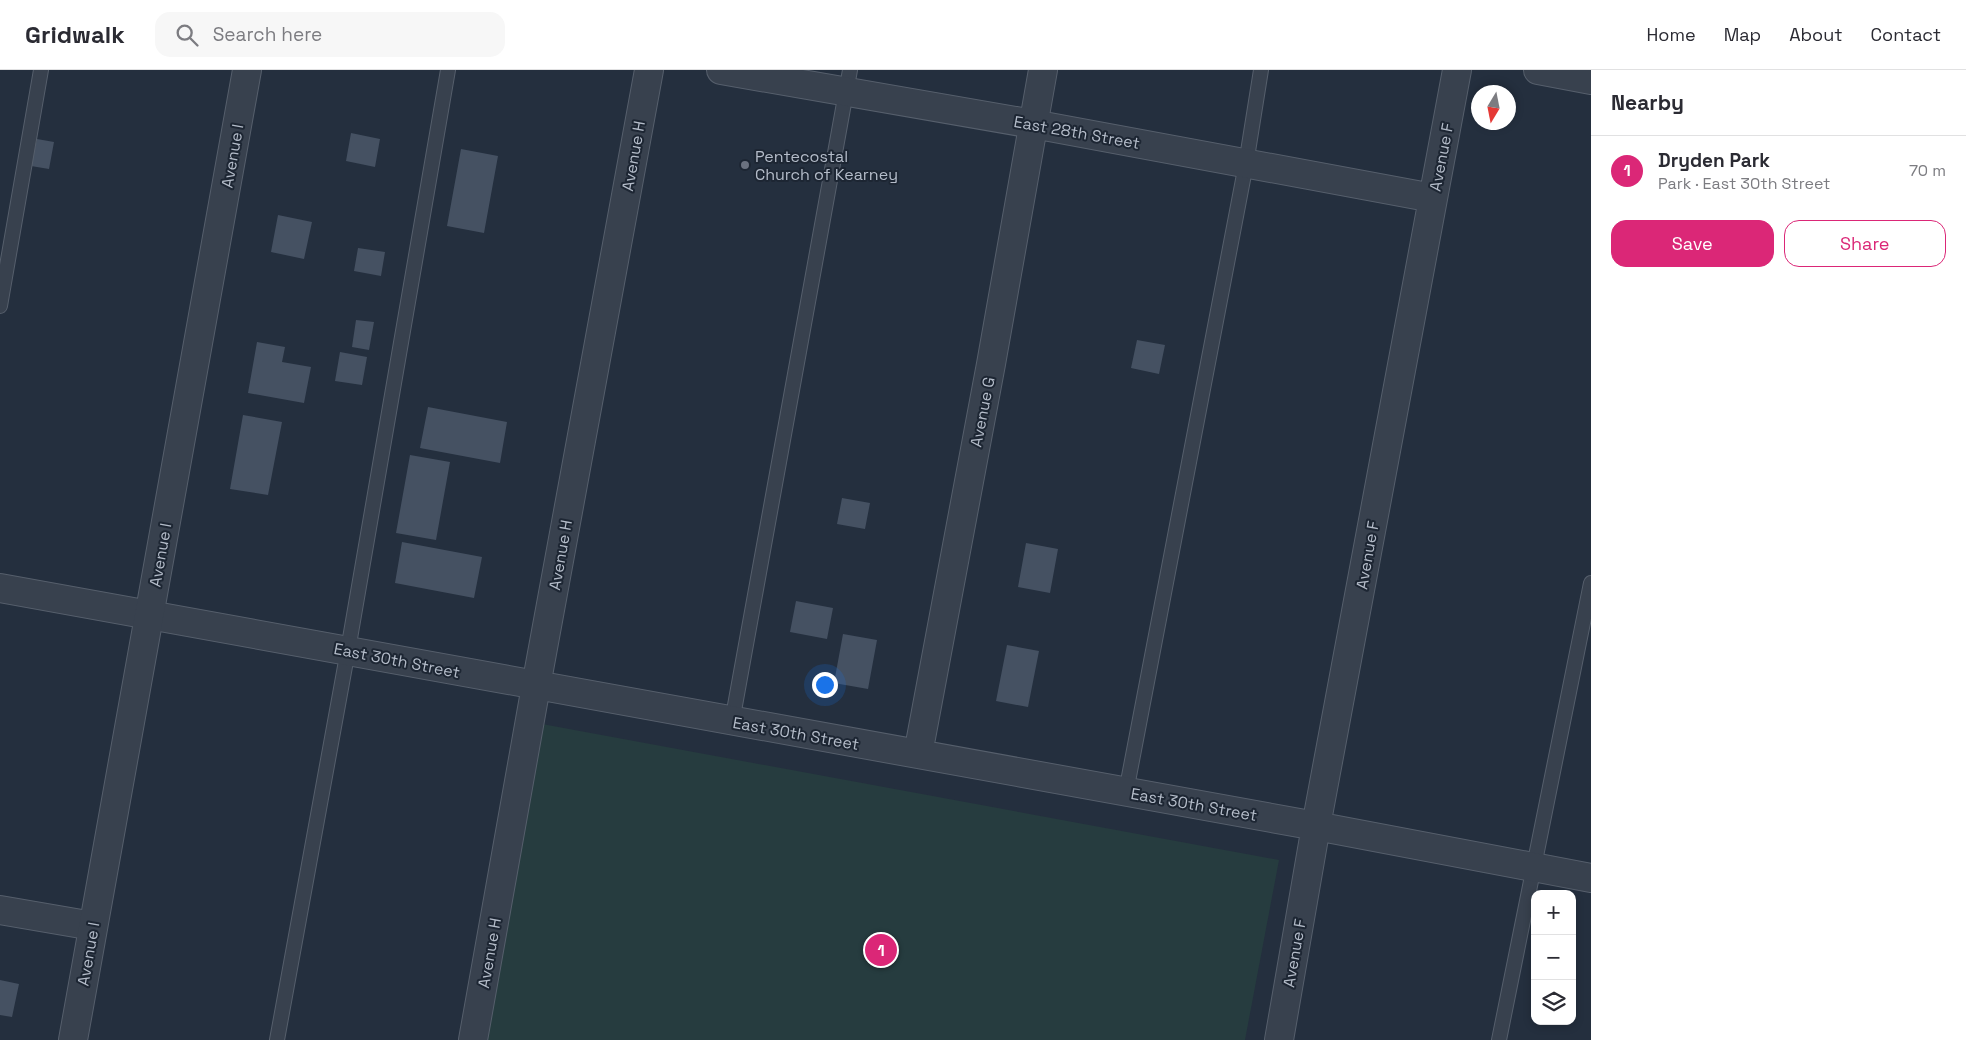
<!DOCTYPE html>
<meta charset="utf-8">
<style>
body{margin:0;font-family:"Space Grotesk",sans-serif;background:#f7f7f7;color:#2b2b33}
.controls{position:absolute;right:15px;bottom:15px;display:grid;overflow:hidden;border-radius:10px;box-shadow:0 2px 8px #0003}
.controls button{width:45px;height:45px;display:grid;place-items:center;padding:0;border:0;border-bottom:1px solid #e1e1e2;background:#fff;color:#2b2b33;font:25px sans-serif}
.compass{position:absolute;left:1471px;top:15px;width:45px;height:45px;border-radius:50%;background:#fff;box-shadow:0 2px 8px #0003;rotate:190deg}
.you{position:absolute;left:824px;top:614px;width:18px;height:18px;margin:-12px;border:4px solid #fff;border-radius:50%;background:#1a73e8;box-shadow:0 0 0 8px #1a73e833}
.badge{display:grid;place-items:center;width:32px;height:32px;border-radius:50%;background:#db2777;color:#fff;font-size:16px;font-weight:700}
.pin{position:absolute;translate:-50% -50%;border:2px solid #fff;box-shadow:0 1px 5px #0006}
.list{margin:0;padding:0;list-style:none}
h2{display:flex;justify-content:space-between;align-items:center;height:65px;margin:0;padding:0 20px;font-size:21px}
h2 small{font-size:16px;font-weight:400;color:#7c7c81}
.list li{display:grid;grid-template-columns:32px 1fr auto;gap:15px;align-items:center;box-sizing:border-box;height:70px;padding:0 20px;border-top:1px solid #e1e1e2}
.list b{display:block;font-size:19px;white-space:nowrap}
.list p{margin:0;font-size:16px;white-space:nowrap;color:#7c7c81}
.list em{font-size:16px;font-style:normal;color:#7c7c81}
.actions{display:flex;gap:10px;padding:15px 20px}
.actions a{flex:1;padding:11px 0;border:1px solid #db2777;border-radius:15px;text-align:center;font-size:18px;color:#db2777}
.actions .main{background:#db2777;color:#fff}
.icon{flex:none;width:28px;height:28px;fill:none;stroke:currentColor;stroke-width:2;stroke-linecap:round;stroke-linejoin:round}
.map{position:relative;flex:none;width:1591px;height:970px;overflow:hidden}
header{display:flex;align-items:center;gap:30px;box-sizing:border-box;height:70px;padding:0 25px;background:#fff;border-bottom:1px solid #e1e1e2}
header strong{font-size:24px}
nav{display:flex;gap:28px;margin-inline-start:auto;font-size:18px}
.search{width:350px;height:45px;background:#f7f7f7;display:flex;align-items:center;gap:12px;box-sizing:border-box;padding:0 18px;border-radius:15px;color:#7c7c81;font-size:19px}
main{display:flex}
aside{flex:1;background:#fff}
.map>svg:first-child{display:block}
</style>
<header>
<strong>Gridwalk</strong>
<div class="search"><svg class="icon" aria-label="search" viewBox="0 0 24 24"><circle cx="10" cy="10" r="6"/><path d="M15 15l6 6"/></svg>Search here</div>
<nav><a>Home</a><a>Map</a><a>About</a><a>Contact</a></nav>
</header>
<main>
<div class="map">
<svg width="1591" height="970" viewBox="0 0 1591 970">
<rect width="100%" height="100%" fill="#242f3e"/>
<path fill="#263c3f" d="M542,654L1279,790L1245,970H484Z"/>
<path fill="#455162" d="M351,63L380,69L375,97L346,91Z
M37,69L54,72L49,99L31,96Z
M461,79L498,86L484,163L447,156Z
M278,145L312,152L304,189L271,182Z
M358,178L385,182L381,206L354,201Z
M356,250L374,252L369,280L352,277Z
M1137,270L1165,275L1159,304L1131,298Z
M257,272L285,277L282,292L311,297L304,333L248,323Z
M340,282L367,287L362,315L335,311Z
M428,337L507,352L500,393L420,378Z
M243,345L282,352L268,425L230,419Z
M410,385L450,392L436,470L396,463Z
M842,428L870,433L865,459L837,454Z
M402,472L482,487L474,528L395,513Z
M1026,473L1058,479L1050,523L1018,517Z
M796,531L833,538L827,569L790,562Z
M843,564L877,570L868,619L834,613Z
M1007,575L1039,581L1028,637L996,631Z
M0,910L19,914L12,947L0,945Z"/>
<g fill="none" stroke-linecap="round" stroke-linejoin="round">
<defs>
<path id="service" d="M0,236L41,0
M732,652L850,0
M1126,722L1246,94L1261,0
M277,970L348,580L448,0
M1499,970L1591,513"/>
<path id="minor" d="M721,0L1033,54L1433,128
M1538,0L1591,10
M0,518L1316,756L1591,808
M918,684L991,294L1043,0
M0,840L93,856
M473,970L536,616L649,0
M1279,970L1316,756L1457,0"/>
<path id="tertiary" d="M73,970L247,0"/>
</defs>
<use href="#service" stroke="#565f6c" stroke-width="16"/>
<use href="#minor" stroke="#565f6c" stroke-width="30"/>
<use href="#tertiary" stroke="#565f6c" stroke-width="30"/>
<use href="#service" stroke="#38414e" stroke-width="14"/>
<use href="#minor" stroke="#38414e" stroke-width="28"/>
<use href="#tertiary" stroke="#38414e" stroke-width="28"/>
</g>
<circle fill="#6b7280" stroke="#1d2633" stroke-width="2" cx="745" cy="95" r="5"/>
<g text-anchor="middle" stroke-width="4" stroke-linejoin="round" paint-order="stroke">
<g font-size="16" fill="#b4bcc9" stroke="#1d2633">
<text transform="translate(1077 62) rotate(10)" y="6">East 28th Street</text>
<text transform="translate(232 86) rotate(-80)" y="6">Avenue I</text>
<text transform="translate(633 86) rotate(-80)" y="6">Avenue H</text>
<text transform="translate(1441 87) rotate(-79)" y="6">Avenue F</text>
<text transform="translate(982 342) rotate(-79)" y="6">Avenue G</text>
<text transform="translate(160 485) rotate(-80)" y="6">Avenue I</text>
<text transform="translate(560 485) rotate(-80)" y="6">Avenue H</text>
<text transform="translate(1367 485) rotate(-80)" y="6">Avenue F</text>
<text transform="translate(397 590) rotate(11)" y="6">East 30th Street</text>
<text transform="translate(796 663) rotate(10)" y="6">East 30th Street</text>
<text transform="translate(1194 734) rotate(10)" y="6">East 30th Street</text>
<text transform="translate(489 883) rotate(-80)" y="6">Avenue H</text>
<text transform="translate(1294 883) rotate(-80)" y="6">Avenue F</text>
<text transform="translate(88 884) rotate(-80)" y="6">Avenue I</text>
</g>
<g font-size="16" fill="#b4bcc9" stroke="#1d2633" text-anchor="start">
<text x="755" y="92">Pentecostal<tspan x="755" dy="18">Church of Kearney</tspan></text>
</g>
</g>
</svg>
<div class="controls">
<button>+</button>
<button>−</button>
<button><svg class="icon" aria-label="layers" viewBox="0 0 24 24"><path d="M12 4l9 5-9 5-9-5zM3 14l9 5 9-5"/></svg></button>
</div>
<svg class="compass" viewBox="-18 -18 36 36"><path d="M0-13l5 13h-10z" fill="#e53935"/><path d="M0 13l5-13h-10z" fill="#7c7c81"/></svg>
<div class="you"></div>
<div class="pin badge" style="left:881px;top:880px">1</div>
</div>
<aside>
<h2>Nearby<small></small></h2>
<ul class="list">
<li><span class="badge">1</span><div><b>Dryden Park</b><p>Park · East 30th Street</p></div><em>70 m</em></li>
</ul>
<div class="actions"><a class="main">Save</a><a>Share</a></div>
</aside>
</main>
